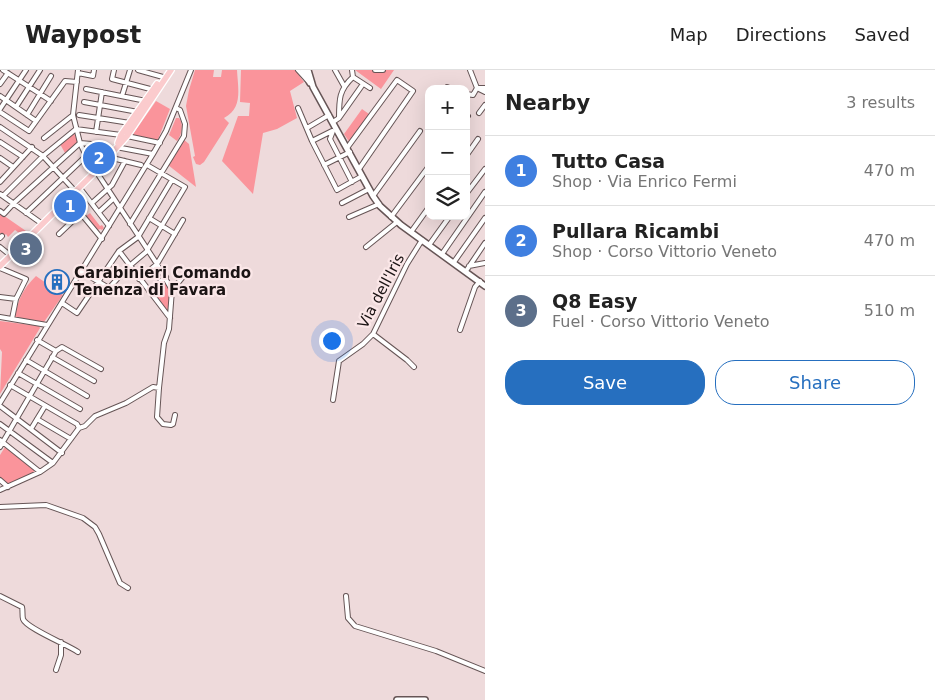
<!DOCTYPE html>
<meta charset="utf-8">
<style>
body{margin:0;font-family:"DejaVu Sans",sans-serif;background:#f6f6f6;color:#222}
.controls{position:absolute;right:15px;top:15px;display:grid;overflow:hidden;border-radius:10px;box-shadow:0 5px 20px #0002}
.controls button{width:45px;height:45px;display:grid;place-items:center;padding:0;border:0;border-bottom:1px solid #e0e0e0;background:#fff;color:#222;font:25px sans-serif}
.you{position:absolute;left:331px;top:270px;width:18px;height:18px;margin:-12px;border:4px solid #fff;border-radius:50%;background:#1a73e8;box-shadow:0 0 0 8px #1a73e833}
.badge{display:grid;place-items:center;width:32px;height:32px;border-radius:50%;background:#266fbf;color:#fff;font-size:16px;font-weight:700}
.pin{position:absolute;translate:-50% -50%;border:2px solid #fff;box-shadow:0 1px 5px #0006}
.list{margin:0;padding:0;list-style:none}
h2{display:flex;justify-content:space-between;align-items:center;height:65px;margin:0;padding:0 20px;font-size:21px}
h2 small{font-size:16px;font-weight:400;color:#767676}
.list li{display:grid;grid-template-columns:32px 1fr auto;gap:15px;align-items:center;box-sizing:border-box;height:70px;padding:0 20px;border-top:1px solid #e0e0e0}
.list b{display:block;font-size:19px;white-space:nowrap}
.list p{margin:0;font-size:16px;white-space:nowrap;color:#767676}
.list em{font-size:16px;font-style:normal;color:#767676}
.actions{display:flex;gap:10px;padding:15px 20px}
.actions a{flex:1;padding:11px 0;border:1px solid #266fbf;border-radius:20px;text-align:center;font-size:18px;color:#266fbf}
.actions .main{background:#266fbf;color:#fff}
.icon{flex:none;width:28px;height:28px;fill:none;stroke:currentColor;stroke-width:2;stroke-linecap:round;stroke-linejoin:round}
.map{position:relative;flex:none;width:485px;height:630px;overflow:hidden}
header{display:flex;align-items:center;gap:30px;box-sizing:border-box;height:70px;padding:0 25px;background:#fff;border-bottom:1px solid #e0e0e0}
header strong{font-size:24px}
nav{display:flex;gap:28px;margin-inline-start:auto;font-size:18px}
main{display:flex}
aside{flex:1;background:#fff}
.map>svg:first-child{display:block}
</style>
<header>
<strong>Waypost</strong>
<nav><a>Map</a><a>Directions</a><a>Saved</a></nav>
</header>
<main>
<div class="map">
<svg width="485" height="630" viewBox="0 0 485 630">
<rect width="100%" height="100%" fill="#eedadb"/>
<path fill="#fa949b" d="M195,0H214L213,7H221L222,0H237C238,19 243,38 224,48L229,53L204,92L200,95L196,94L193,87L195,86L186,36L189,20Z
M241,0H295L304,12L290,21L297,48L277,59L263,63L253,124L222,91L238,46H249L250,33L240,32Z
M355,0H394L381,19Z
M156,31L170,39L157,72L131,67Z
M362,39L369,44L350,73L344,64Z
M176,48H179C184,54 182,65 177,71L169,65Z
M74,63L78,73L65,83L60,74Z
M183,69L189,74L196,117L168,95Z
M0,143L26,161L22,165L15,160L8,167L6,164L4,166L0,163Z
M90,143L100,156L102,155L104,158L102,160L100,159L98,160L85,147Z
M36,206L63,225L44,252L15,247C18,229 23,219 36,206Z
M166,210C171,221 170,230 169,242L152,221Z
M0,251L39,256L40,258L0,324L2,282L0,279Z
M5,377L35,401L9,415L0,407V385Z"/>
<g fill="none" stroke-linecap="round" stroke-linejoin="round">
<defs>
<path id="minor" d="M3,0L51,31
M78,0L73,45L80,73L86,86L157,194L172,220L169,259L164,273L159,318L157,347L163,354L171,355L173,354L175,345
M114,0L112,9L154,20
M138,0L163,7
M298,0L308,11
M335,0L344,16
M375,0H383
M470,0L477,18
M78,3L93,6L94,0
M353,7L370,18
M0,14L8,3
M447,17L452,19
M477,18L485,22
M477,18H485
M86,19L146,31
M466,24L473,25L477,18
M0,26L36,51
M122,26L130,0
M84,32L138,42
M16,37L40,0
M298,38L312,71L337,120L362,106
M0,39L26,0
M0,42L29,61L65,11L77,12
M479,43L485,35
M466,44L468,46
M27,45L51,6
M79,45L130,53
M339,48C339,29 339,20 353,7L352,0
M333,52L339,48L363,14
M0,57L43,86L75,121
M307,58L329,45
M76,59L121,65
M333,61L330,69L352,112
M96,62L102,22
M127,66L160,73
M44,68L73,45
M312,71L332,61
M0,72L23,87
M116,77L153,84
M347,78L397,10L413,21L359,99
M109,86L112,88L141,95
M466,86L478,69
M0,88L13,97
M324,95L350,82
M0,112L32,77
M79,117L109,156
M0,124L41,153
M466,124L485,99
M3,126L43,86L76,59
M373,126L420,61
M68,128L102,169
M92,133L112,115L125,91
M342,133L369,119
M0,141L4,144L14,133L80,73L103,75
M99,142L113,129
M26,143L86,86
M349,147L379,134
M391,147L429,96
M149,148L175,164
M130,154L184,66L185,54L180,40L176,38
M411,162L429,137
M59,164L81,143
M0,168L2,166
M429,175L450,146
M0,177L10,185
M366,177L397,152
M119,181L170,248
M442,184L485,122
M454,192L485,148
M469,196L485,193
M0,198L26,209L16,229L12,249
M466,201L485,173
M82,202L109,218L127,198L146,182L185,117L147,95
M139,209L157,194L183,150
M172,220L182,208
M149,221L166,207
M0,227L16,229
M62,233L77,243L119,181L138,167L172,110
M0,247L47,255
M460,260L475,217L480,211
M373,264L407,290L414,297
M37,270L56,281L62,277L101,299
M52,287L94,311
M26,290L87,326
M18,303L80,339
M10,315L77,354L79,358
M333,330L339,291L363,274L373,264L407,194L422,170
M0,333L153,84L166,61L191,0
M0,336L62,383
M37,349L71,369
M0,354L53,393
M31,359L45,336
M0,370L40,402
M0,377L56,281
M0,410L8,417
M0,420L40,402L53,393L79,358L85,356L95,346L126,333L153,317L159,318
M0,437L46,435L83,448L95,457L99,464L120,513L128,518
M0,526L22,537C23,541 22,545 23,549C26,558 68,575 78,582
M346,526L348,548L355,556L436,581L485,601
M56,600L61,585V572"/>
<path id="secondary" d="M303,0L310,13
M308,0L313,17L373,126L380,136L401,155L485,216
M397,630H425"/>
<path id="primary" d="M118,73L121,65L157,14
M0,196L95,102L127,66L171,0"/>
</defs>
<use href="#minor" stroke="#665556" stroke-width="6"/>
<use href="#secondary" stroke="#665556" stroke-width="8"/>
<use href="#primary" stroke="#fff" stroke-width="8"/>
<use href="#minor" stroke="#fff" stroke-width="4"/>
<use href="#secondary" stroke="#fff" stroke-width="5"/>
<use href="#primary" stroke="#fbcbcd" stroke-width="5.5"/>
</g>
<defs>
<symbol id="building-ring" viewBox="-11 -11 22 22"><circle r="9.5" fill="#fbe7e8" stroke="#266fbf" stroke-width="1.5"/><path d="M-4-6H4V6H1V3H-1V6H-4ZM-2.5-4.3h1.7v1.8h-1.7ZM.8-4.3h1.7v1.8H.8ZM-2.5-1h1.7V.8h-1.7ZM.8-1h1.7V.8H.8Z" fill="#266fbf"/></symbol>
</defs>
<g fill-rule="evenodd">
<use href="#building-ring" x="43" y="198" width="28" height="28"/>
</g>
<g text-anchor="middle" stroke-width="4.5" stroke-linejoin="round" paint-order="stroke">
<g font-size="15" font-weight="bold" fill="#1b1414" stroke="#fbe7e8" text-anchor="start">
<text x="74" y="208">Carabinieri Comando<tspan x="74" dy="17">Tenenza di Favara</tspan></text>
</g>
<g font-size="15" fill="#1b1414" stroke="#fbe7e8">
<text transform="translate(381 221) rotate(-62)" y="5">Via dell'Iris</text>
</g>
</g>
</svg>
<div class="controls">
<button>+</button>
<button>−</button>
<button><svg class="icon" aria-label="layers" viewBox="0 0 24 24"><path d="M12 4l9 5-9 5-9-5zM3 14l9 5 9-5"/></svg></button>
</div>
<div class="you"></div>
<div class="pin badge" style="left:70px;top:136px;background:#3f7fe0">1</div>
<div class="pin badge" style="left:99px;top:88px;background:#3f7fe0">2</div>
<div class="pin badge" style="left:26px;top:179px;background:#5c6f8a">3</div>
</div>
<aside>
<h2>Nearby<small>3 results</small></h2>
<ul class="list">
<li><span class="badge" style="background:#3f7fe0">1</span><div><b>Tutto Casa</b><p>Shop · Via Enrico Fermi</p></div><em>470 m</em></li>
<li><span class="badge" style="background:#3f7fe0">2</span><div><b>Pullara Ricambi</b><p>Shop · Corso Vittorio Veneto</p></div><em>470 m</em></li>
<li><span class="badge" style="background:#5c6f8a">3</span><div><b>Q8 Easy</b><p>Fuel · Corso Vittorio Veneto</p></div><em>510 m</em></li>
</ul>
<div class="actions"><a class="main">Save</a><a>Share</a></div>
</aside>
</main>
